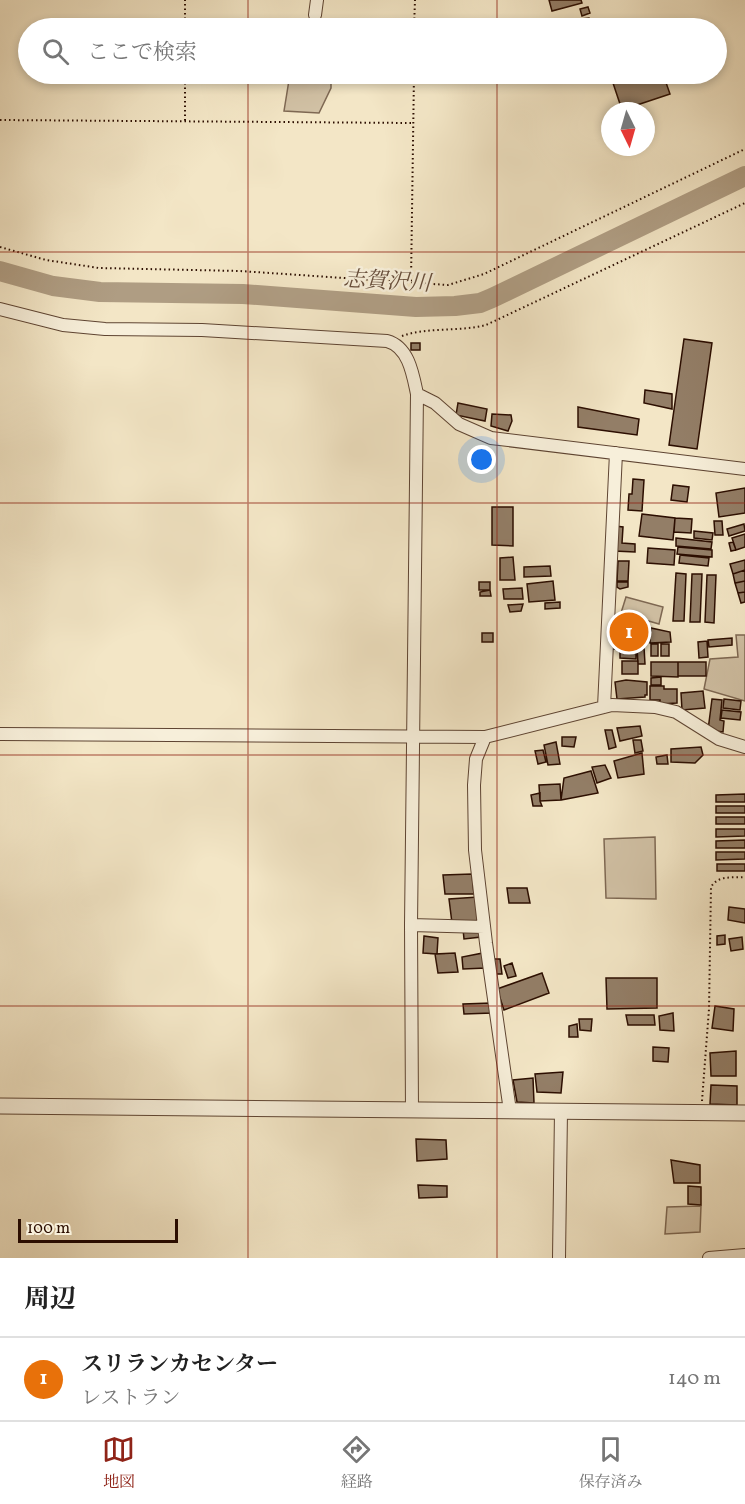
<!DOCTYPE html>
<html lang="ja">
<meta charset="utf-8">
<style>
body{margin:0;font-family:Vollkorn,"Noto Serif JP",serif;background:#f6f6f6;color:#222}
.compass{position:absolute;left:601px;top:102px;width:54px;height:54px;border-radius:50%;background:#fff;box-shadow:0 3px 9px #0003;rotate:175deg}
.scale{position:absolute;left:18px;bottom:15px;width:160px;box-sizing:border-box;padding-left:6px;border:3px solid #2c0e01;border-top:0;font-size:16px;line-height:21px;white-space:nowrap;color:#2c0e01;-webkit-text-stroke:4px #f7efda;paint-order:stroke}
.you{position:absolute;left:482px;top:460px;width:21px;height:21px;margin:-15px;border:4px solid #fff;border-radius:50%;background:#1a73e8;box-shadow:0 0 0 9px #1a73e833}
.badge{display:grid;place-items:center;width:39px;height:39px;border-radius:50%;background:#8f2418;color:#fff;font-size:20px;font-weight:700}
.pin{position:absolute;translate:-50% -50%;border:3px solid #fff;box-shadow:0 2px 6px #0006}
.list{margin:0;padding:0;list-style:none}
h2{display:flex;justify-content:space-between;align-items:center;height:78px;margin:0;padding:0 24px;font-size:26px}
h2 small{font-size:20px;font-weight:400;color:#767676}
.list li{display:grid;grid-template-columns:39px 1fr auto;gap:18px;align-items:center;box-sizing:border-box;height:84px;padding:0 24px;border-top:2px solid #e0e0e0}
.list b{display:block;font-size:22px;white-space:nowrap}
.list p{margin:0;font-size:20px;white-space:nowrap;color:#767676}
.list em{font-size:20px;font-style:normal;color:#767676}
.icon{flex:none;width:33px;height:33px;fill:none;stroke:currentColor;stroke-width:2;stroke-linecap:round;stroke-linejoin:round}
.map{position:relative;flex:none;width:745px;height:1258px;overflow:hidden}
.search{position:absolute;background:#fff;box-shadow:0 3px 9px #0003;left:18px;right:18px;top:18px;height:66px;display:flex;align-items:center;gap:15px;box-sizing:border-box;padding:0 21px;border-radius:33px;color:#767676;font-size:22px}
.sheet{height:162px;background:#fff}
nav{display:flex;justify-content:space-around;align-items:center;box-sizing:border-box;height:84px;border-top:2px solid #e0e0e0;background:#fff;font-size:16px;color:#767676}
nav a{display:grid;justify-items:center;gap:3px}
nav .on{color:#8f2418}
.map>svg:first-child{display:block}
</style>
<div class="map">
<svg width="745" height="1258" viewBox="0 0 745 1258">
<rect width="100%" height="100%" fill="#f3e6c6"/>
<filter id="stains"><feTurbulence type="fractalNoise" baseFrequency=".00333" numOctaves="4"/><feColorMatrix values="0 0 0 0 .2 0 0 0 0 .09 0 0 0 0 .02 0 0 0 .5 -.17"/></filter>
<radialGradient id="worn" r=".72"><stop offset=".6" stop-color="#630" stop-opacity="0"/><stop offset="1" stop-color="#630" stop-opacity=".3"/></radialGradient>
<path fill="#d1c1a5" stroke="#7e6853" stroke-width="1.5" d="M290,74H331V88L319,113L284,111Z
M626,597L663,607L659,624L621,613Z
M736,635H745V701L704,689L710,659L738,657Z
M655,837L656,899L606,898L604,839Z
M701,1206L700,1232L665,1234L667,1207Z"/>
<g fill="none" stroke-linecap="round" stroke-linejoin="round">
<path stroke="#af9d83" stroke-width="20" d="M0,271L53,286L100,292L243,294L416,307L455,306L480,303L492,298L745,176"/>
</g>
<path fill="#937e67" stroke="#2c0e01" stroke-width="1.5" d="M549,0H581L582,3L552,11Z
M588,7L590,13L582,16L580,9Z
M589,18L590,26L583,27L584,28H535L534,24Z
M642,22L644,28H623Z
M610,74H663L670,94L622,110Z
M684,339L712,343L697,449L669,445Z
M411,343H420V350H411Z
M645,390L672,394V409L644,403Z
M458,403L487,409L485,421L456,415Z
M578,407L639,419L637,435L578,427Z
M492,414L511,415L512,421L508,431L491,426Z
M633,479L644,480L642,511L628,510L629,494H632Z
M673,485L689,487L687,502L671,500Z
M745,488V513L719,517L716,493Z
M492,507H513V546L492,545Z
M642,514L675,518L673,540L639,536Z
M675,518L692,519L691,533L674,532Z
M714,521H722L723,535H715Z
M744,524L745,531L729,536L727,529Z
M615,526L623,527L622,543L635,544V552L614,551Z
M694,531L713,533L712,540L694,538Z
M745,534V547L736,550L732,538Z
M676,538L712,542L711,549L676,546Z
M733,542L736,550L731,551L729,543Z
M678,547L712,550V557L677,554Z
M648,548L675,550L674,565L647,563Z
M680,555L709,558L708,566L679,563Z
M513,557L515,580H500V558Z
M745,560V570L733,574L730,564Z
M618,561H629L628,581H617Z
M550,566L551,576L524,577V567Z
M745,570V581L735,583L733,574Z
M676,573L686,574L684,621H673Z
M692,574H702L700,622H690Z
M707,575H716L714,623L705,622Z
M553,581L555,600L529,602L527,584Z
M745,581V592L738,593L735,583Z
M479,582H490V590H479Z
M617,582H628V587L620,589L617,587Z
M522,588L523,599H504L503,589Z
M490,590L491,596H480V592Z
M745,592V602L741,603L738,593Z
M560,602V608L545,609V603Z
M523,604L521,611L510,612L508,605Z
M617,626L643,627V631H651V628L670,632L671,642L650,643V640H647V643H643V641L616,640Z
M482,633H493V642H482Z
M732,638V645L709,647L708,640Z
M707,641L708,657L699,658L698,642Z
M613,644H622V649H613Z
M651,644H658V656H651Z
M661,644H669V656H661Z
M637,647H644L645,664H638Z
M620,652H636V659L620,658Z
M622,661H638V674H622Z
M651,662H678V677L651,676Z
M678,662H706V676H678Z
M661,677V685H651V678Z
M626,680L647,682V695H645V697L617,699L615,682Z
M650,686H664V689H677V703L660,704V700H650Z
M703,691L705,708L682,710L681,693Z
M712,699L722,700L720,720L724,721L723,732L708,730Z
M724,699L741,701L740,710L723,708Z
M722,710L741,712L740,720L721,718Z
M640,726L642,736L620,741L617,728Z
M605,730H612L616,747L609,749Z
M562,737H576L574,747L562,746Z
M633,740H641L643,751L635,753Z
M556,742L560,764L548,765L544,745Z
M701,747L703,755L695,763L671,762V749Z
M543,750L546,762L538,764L535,751Z
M642,753L644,774L618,778L614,761Z
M667,755L668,764H657L656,757Z
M605,765L611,778L597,783L592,767Z
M591,771L598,793L561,800L564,778Z
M560,784L561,800L540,801L539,785Z
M540,793V801L542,806H533L531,795Z
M745,794V802H716V795Z
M716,806H745V813H716Z
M716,817H745V824H716Z
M716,829H745V836L716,837Z
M745,840V848H716V841Z
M716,852H745V859L716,860Z
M717,864H745V871H717Z
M472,874L474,894H445L443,875Z
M507,888H527L530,903H509Z
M478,897L481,923H452L449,899Z
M729,907L745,909V923L728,920Z
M480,928L481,937L464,939L463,929Z
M725,935V944L717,945V936Z
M424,936L438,938L437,954L423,953Z
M742,937L743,949L731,951L729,939Z
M455,953L458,972L438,973L435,954Z
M483,953L486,968L463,969L462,957Z
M492,959H500L502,974H493Z
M512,963L516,976L508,978L504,966Z
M542,973L549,993L504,1010L497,989Z
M606,978H657V1008L607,1009Z
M491,1003L492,1013L464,1014L463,1004Z
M715,1006L734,1009L733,1031L712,1028Z
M673,1013L674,1031L660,1030L659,1016Z
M626,1015H654L655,1025H628Z
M579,1019H592L591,1031L580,1030Z
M577,1024L578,1037H569V1026Z
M653,1047L669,1048L668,1062L653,1061Z
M736,1051V1076H711L710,1053Z
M563,1072L561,1093L537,1092L535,1074Z
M533,1078L534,1103L517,1102L513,1080Z
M711,1085L737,1086V1105L710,1104Z
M416,1139L446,1140L447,1159L417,1161Z
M671,1160L700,1165V1183H674Z
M418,1185L447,1186V1197L419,1198Z
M688,1186L701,1187V1205L688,1204Z"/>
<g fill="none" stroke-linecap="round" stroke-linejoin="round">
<defs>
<path id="minor" d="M315,15L317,0
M0,309L63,325L105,329L202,330L387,341C409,347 413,375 417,394L411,925L412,1111
M417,394L435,403L459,424L491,438L745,469
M604,707L616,453
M0,734L485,737L612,705L655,707L676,712L719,739L745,747
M485,737L476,759L474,785L475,850L486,943L510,1111
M411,925L484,927
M559,1258L561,1111
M709,1258L745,1255"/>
<path id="tertiary" d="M0,1106L745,1113"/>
</defs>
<use href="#minor" stroke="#5e4432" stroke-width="14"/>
<use href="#tertiary" stroke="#5e4432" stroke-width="17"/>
<path stroke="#2c0e01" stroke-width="2" stroke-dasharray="1.5 3" stroke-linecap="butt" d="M185,28V0
M414,28L415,0
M185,74V121
M0,120L413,123
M0,247L46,260L99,268L240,271L448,285L484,274L745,149
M411,281L414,74
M402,336C426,327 459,332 486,325L745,203
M702,1101L709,1009L711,887C718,875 732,878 745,877"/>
<use href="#minor" stroke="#f7efda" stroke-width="12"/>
<use href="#tertiary" stroke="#f7efda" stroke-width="15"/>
</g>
<path fill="none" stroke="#8f2418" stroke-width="1.5" stroke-opacity="0.55" d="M248,0V28M497,0V28M248,74V1258M497,74V1258M0,252H745M0,503H745M0,755H745M0,1006H745"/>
<g text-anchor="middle" stroke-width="5" stroke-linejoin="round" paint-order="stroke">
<g font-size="22" font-style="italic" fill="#674e3c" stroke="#f7efda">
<text transform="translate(387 280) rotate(3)" y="8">志賀沢川</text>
</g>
</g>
<rect width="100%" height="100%" filter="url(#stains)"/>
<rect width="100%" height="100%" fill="url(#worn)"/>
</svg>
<svg class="compass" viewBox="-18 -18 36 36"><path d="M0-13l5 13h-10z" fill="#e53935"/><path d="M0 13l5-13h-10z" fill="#767676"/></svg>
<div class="scale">100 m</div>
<div class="you"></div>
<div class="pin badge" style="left:629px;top:632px;background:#e8710a">1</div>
<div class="search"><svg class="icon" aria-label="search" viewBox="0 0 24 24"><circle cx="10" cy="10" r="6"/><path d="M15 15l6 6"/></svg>ここで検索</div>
</div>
<section class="sheet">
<h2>周辺<small></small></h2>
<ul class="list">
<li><span class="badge" style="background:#e8710a">1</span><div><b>スリランカセンター</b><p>レストラン</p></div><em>140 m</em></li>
</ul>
</section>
<nav>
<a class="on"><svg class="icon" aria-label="map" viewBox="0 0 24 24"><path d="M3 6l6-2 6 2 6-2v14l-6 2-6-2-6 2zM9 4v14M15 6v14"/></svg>地図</a>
<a><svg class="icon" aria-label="directions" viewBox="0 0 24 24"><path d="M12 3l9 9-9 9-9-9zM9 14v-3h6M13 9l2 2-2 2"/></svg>経路</a>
<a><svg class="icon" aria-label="saved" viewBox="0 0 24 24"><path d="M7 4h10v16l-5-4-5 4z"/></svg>保存済み</a>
</nav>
